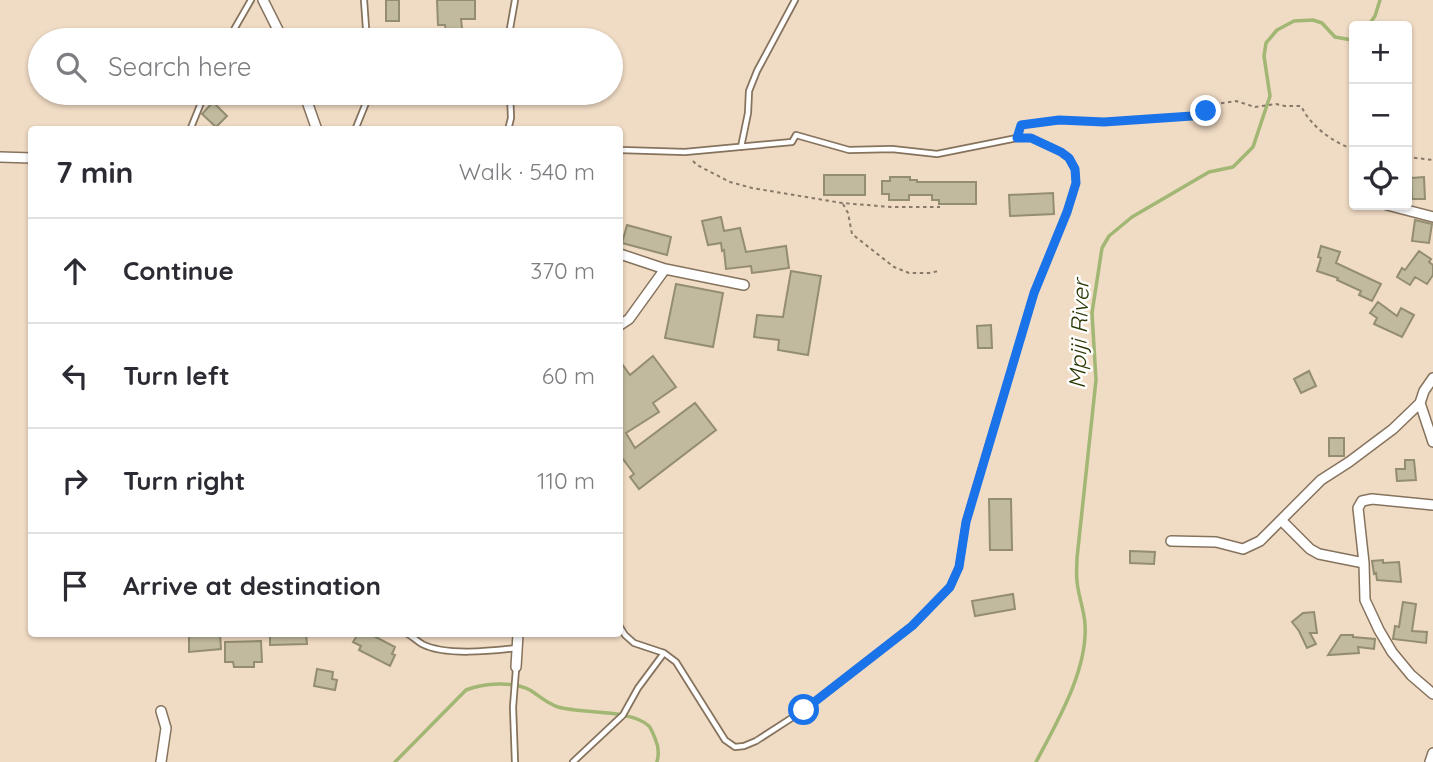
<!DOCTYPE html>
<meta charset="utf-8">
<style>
body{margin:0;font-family:Quicksand,sans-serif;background:#f7f7f7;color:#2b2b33}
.controls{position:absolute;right:21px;top:21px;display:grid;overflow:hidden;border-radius:7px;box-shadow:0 2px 5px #0004}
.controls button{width:63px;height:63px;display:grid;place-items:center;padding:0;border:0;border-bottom:2px solid #e1e1e2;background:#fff;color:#2b2b33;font:35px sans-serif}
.stop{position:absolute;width:21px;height:21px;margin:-16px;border:5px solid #1a73e8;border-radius:50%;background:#fff}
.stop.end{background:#1a73e8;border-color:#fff;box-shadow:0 2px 7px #0008}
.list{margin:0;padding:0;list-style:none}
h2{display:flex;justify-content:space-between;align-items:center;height:91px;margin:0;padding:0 28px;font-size:30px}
h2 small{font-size:23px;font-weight:400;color:#7c7c81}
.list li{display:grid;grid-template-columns:46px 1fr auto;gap:21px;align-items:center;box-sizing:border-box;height:105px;padding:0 28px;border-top:2px solid #e1e1e2}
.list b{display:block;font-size:26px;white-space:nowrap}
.list em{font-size:23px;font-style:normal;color:#7c7c81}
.icon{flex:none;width:38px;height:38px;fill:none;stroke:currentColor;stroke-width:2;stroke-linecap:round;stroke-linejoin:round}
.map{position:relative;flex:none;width:1433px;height:762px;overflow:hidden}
.search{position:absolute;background:#fff;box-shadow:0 2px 5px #0004;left:28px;top:28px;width:595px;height:77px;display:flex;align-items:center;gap:18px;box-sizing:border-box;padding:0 24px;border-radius:38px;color:#7c7c81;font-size:26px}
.panel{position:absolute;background:#fff;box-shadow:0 2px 5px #0004;left:28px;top:126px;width:595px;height:511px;border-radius:7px}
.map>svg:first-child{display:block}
</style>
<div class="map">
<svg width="1433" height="762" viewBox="0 0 1433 762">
<rect width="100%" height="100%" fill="#f0dbc4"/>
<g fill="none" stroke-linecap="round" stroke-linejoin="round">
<path stroke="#a1b773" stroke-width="3.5" d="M1368,26L1375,16L1380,0
M395,762L466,690C484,683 513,681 530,690C541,697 546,703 558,707C582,714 631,709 649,726C652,730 654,736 656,741C659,748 659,754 657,762
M1036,762C1057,722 1088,670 1085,624C1084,609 1078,595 1077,581C1076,573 1077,566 1077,558L1096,380L1092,313L1102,248L1109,236L1132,217L1209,172L1233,167L1253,147L1270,96L1264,56L1266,43L1277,30L1294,21L1313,20L1322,23L1335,37L1352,40L1354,38"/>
</g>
<path fill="#c1ba9f" stroke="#938d72" stroke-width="2" d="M386,0H399V21H386Z
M437,0H475V19H461L463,37L447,38L445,25H438Z
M213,102L227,116L216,127L202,114Z
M824,175H865V195H824Z
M890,177H910V180H917V182H976V204H939V200H932V195H909V200H889V194H882V181H890Z
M1424,177L1425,199H1412L1411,178Z
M1053,193L1054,214L1010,216L1009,195Z
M721,217L724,231L740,228L746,252L786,246L789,268L752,273L751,266L726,269L724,250L722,251L721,243L708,245L702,221Z
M1415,220L1432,224L1429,243L1412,241Z
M627,225L671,237L667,255L622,243Z
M1321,246L1340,252L1336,263L1381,284L1372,301L1359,295L1361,291L1337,280L1338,278L1317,271L1321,258L1318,257Z
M1419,251L1431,259L1429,262L1433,265V275L1427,284L1415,277L1410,285L1397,277L1402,268L1405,270Z
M791,271L821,276L808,355L778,350L779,340L754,337L757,315L783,317Z
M676,284L723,293L713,347L665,338Z
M1378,302L1397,316L1401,308L1414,315L1402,337L1374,324L1377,318L1370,313Z
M991,325L992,348H978L977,326Z
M653,356L676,387L653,403L659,412L626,433L635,448L695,403L716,430L639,489L630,477L634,474L620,455V361L630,375Z
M1309,371L1316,386L1301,393L1294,379Z
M1329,438H1344V456H1329Z
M1405,460H1414L1416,480L1397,481L1396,469H1405Z
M989,499H1011L1012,550H990Z
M1130,551L1155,552L1154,564L1130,563Z
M1383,560V563L1399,562L1401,582L1377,580L1376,573L1374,574L1372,561Z
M1013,594L1015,609L975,616L972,601Z
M1403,602L1416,604L1412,631L1427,632L1426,643L1393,639L1395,626L1399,627Z
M1314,612L1317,633H1310L1316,644L1307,648L1299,631L1292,622L1303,613Z
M189,634H220L221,649L189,652Z
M270,634H306L307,644L270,645Z
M358,634H370L395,647L392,654L395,655L390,666L359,650L361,646L353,642Z
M1341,635H1353V637L1375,639L1374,649L1358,647L1359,653L1328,655Z
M261,641L262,662H254V667H234L233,662H225V642Z
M317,669L333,672L332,679L337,680L335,690L314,686Z"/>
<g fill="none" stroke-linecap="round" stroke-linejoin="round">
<defs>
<path id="lane" d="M228,40L251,0
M364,40L366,28L364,0
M508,40L515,0
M190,130L205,93
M355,130L370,93
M508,130L511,118L510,93
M741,147L748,113L749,91L757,71L795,0
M620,150L685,152L792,142L796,135L849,150L892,149L937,154L1017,138H1031L1061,152L1069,158L1075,169L1076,183L1067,212L1034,293L966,521L959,567L950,587L912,626L804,710L756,741L744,746L735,747L725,740L676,662L664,653L634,643L625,635L620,627
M408,634C413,637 417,641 422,644C445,656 491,651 517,648
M515,762L513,707L516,669
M573,762L623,715L638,688L664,653"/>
<path id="street" d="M263,0L283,40
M304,93L317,130
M0,157L32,158
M1387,205L1433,217
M620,254L665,269L744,285
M620,325L629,319L665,269
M1433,378L1424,391L1420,403L1433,442
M1433,505L1372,499L1362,501L1358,508L1364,563L1365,600L1379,630L1392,652L1411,675L1433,694
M1281,520L1310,549L1319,554L1364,563
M1171,541L1216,542L1243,549L1260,541L1321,480L1349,462L1393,429L1420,403
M516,667L518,634
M161,711L166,728L161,762
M1430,762L1433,753"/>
</defs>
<use href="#lane" stroke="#86735e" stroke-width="8"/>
<use href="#street" stroke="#86735e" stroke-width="12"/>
<path stroke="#88796a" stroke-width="2" stroke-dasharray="3.5 3.5" stroke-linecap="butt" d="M1020,131L1021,125L1058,120L1104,122L1192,116L1206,111L1215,104L1236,101L1255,107L1276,104L1285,106H1301C1312,128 1332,141 1354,150
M1407,157L1433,160
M693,161L697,165L730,182L752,188L842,203L891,207H940
M843,204L848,213L852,234L894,267L909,273H929L939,271"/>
<use href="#lane" stroke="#fff" stroke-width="4.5"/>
<use href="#street" stroke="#fff" stroke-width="9"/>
</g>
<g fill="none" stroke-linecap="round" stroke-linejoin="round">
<path stroke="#1a73e8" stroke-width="9" d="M804,710L912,626L950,587L959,567L966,522L1034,293L1067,212L1076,183L1075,169L1069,158L1061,152L1031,138H1017L1021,125L1059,120L1104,122L1192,116L1206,111"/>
</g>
<g text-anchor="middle" stroke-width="5" stroke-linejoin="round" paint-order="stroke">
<g font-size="23" font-style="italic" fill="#2a3602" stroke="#fff">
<text transform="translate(1079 334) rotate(-88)" y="8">Mpiji River</text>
</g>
</g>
</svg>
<div class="controls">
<button>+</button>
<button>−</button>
<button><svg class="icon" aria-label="locate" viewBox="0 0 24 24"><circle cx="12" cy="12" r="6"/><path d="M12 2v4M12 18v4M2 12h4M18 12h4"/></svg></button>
</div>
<div class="stop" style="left:804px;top:710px"></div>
<div class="stop end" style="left:1206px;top:111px"></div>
<div class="search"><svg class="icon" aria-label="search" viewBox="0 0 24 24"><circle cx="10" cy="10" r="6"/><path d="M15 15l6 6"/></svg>Search here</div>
<section class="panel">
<h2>7 min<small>Walk · 540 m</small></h2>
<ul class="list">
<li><svg class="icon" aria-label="ahead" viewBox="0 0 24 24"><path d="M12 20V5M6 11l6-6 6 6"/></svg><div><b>Continue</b></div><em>370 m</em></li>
<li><svg class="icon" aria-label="left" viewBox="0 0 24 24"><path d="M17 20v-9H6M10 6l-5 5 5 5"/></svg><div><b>Turn left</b></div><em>60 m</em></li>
<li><svg class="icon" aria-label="right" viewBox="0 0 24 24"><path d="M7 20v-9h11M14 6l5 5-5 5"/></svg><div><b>Turn right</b></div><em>110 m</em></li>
<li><svg class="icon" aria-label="arrive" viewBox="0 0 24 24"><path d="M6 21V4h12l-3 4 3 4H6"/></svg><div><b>Arrive at destination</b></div></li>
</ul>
</section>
</div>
